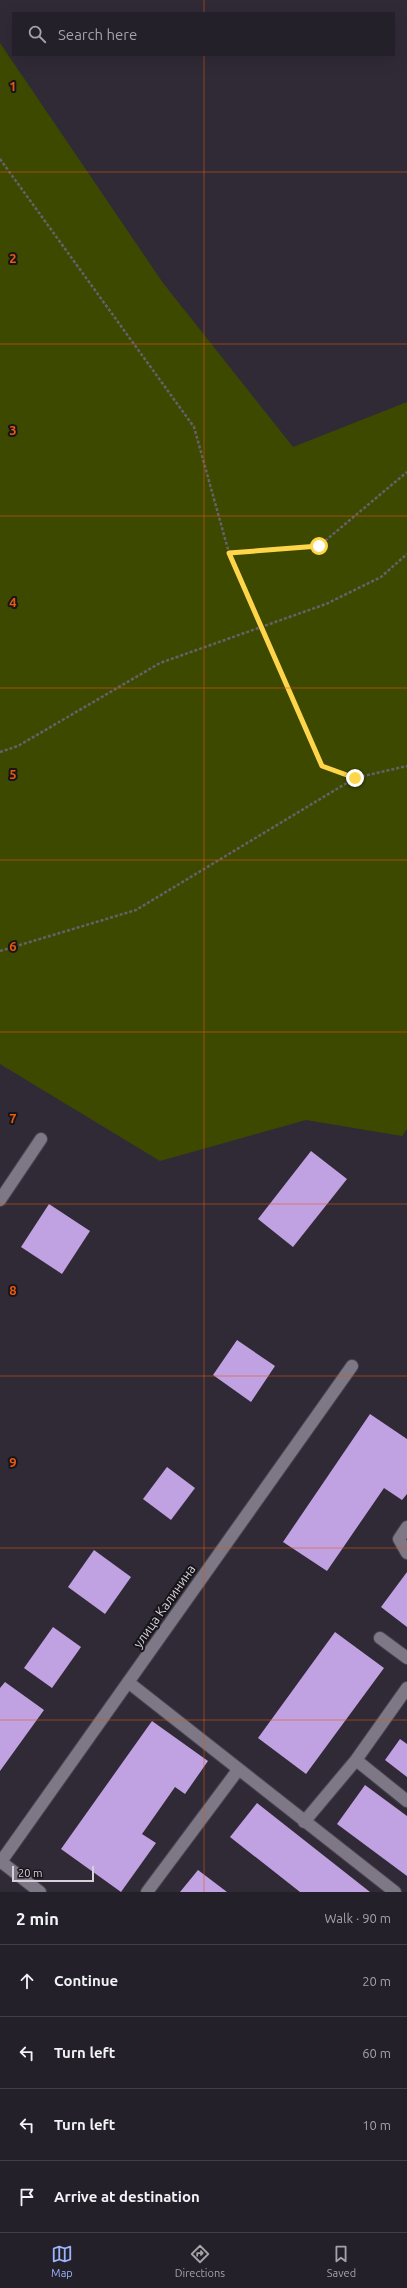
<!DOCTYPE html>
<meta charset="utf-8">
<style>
body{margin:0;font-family:Ubuntu,sans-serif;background:#302d35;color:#f1f3f6}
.scale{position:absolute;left:12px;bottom:10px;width:82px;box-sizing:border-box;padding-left:4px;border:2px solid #d5d2da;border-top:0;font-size:11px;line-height:14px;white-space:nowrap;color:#d5d2da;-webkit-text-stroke:3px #17141a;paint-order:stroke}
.stop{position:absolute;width:12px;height:12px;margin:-9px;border:3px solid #ffd54a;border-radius:50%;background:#fff}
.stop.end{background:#ffd54a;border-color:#fff;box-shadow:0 1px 4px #0008}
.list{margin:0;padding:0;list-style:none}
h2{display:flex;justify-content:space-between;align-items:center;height:52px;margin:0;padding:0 16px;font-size:17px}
h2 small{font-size:13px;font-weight:400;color:#a3a3a8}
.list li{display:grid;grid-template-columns:26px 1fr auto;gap:12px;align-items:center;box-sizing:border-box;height:72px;padding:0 16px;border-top:1px solid #413e46}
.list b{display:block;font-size:15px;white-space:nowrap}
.list em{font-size:13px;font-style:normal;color:#a3a3a8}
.icon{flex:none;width:22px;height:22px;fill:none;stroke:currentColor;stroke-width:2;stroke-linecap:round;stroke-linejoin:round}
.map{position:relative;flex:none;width:407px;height:1892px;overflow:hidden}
.search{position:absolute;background:#242029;box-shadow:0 4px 16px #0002;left:12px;right:12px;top:12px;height:44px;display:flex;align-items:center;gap:10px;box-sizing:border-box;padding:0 14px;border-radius:0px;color:#a3a3a8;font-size:15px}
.sheet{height:340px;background:#242029}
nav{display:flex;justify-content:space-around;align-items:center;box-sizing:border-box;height:56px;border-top:1px solid #413e46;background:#242029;font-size:11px;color:#a3a3a8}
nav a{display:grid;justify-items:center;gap:2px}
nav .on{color:#9bb5fd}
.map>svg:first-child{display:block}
</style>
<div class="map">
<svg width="407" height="1892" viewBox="0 0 407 1892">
<rect width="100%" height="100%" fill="#302a37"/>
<path fill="#3e4900" d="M0,43L163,283L293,447L407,402V1129L402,1136L306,1120L160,1161L0,1064Z"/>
<path fill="#c0a1e1" d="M311,1151L347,1179L293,1247L258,1219Z
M49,1204L90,1231L62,1274L21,1247Z
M237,1340L275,1366L251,1402L213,1375Z
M370,1414L407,1439V1494L402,1500L384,1488L327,1571L283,1542Z
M167,1467L195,1488L171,1520L143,1499Z
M94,1550L131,1577L105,1614L68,1587Z
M407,1572V1627L381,1607Z
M53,1627L81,1647L52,1688L24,1668Z
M335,1632L384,1668L306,1774L258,1738Z
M5,1682L44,1710L0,1771V1688Z
M152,1721L208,1761L185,1794L175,1787L142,1834L156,1843L121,1892L61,1849Z
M400,1739L407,1744V1777L385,1760Z
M365,1785L407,1816V1876L337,1824Z
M257,1803L370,1892H300L230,1837Z
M198,1870L227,1892H180Z"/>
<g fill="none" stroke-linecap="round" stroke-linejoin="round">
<defs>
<path id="minor" d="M0,1200L41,1139
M407,1527L399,1539L407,1553
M380,1638L407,1658
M128,1682L395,1892
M356,1760L407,1801
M304,1822L356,1760L407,1688
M0,1861L40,1892
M0,1863L352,1366
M147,1892L238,1770"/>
</defs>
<use href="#minor" stroke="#49454f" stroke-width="14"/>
<path stroke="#65606c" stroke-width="2.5" stroke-dasharray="3 2" stroke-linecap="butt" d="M0,159L194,427L229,553L319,546L407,472
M229,553L322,766L355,778
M0,752L18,746L160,663L326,604L381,577L407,554
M0,951L136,910L355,778L407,766"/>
<use href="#minor" stroke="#7e7786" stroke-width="12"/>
</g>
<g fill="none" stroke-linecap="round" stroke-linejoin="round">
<path stroke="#ffd54a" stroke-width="5" d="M319,546L229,553L322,766L355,778"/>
</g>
<path fill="none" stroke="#e8590c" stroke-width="1" stroke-opacity="0.55" d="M204,0V13M204,55V1892M0,172H407M0,344H407M0,516H407M0,688H407M0,860H407M0,1032H407M0,1204H407M0,1376H407M0,1548H407M0,1720H407"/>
<g text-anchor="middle" stroke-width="4" stroke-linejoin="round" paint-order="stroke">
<g font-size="13" fill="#d5d2da" stroke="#17141a">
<text transform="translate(164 1606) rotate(-55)" y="5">улица Калинина</text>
</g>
</g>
<g font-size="13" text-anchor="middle" font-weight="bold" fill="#e8590c" stroke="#17141a" stroke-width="4" stroke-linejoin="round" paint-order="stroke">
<text x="13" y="91">1</text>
<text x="13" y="263">2</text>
<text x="13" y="435">3</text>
<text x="13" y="607">4</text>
<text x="13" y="779">5</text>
<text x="13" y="951">6</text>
<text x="13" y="1123">7</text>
<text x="13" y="1295">8</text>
<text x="13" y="1467">9</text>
</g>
</svg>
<div class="scale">20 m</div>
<div class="stop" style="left:319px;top:546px"></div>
<div class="stop end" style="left:355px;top:778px"></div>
<div class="search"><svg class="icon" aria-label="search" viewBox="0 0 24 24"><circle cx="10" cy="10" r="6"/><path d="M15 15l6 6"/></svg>Search here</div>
</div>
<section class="sheet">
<h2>2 min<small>Walk · 90 m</small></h2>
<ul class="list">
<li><svg class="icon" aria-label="ahead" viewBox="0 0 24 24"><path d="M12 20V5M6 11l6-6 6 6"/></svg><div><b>Continue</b></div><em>20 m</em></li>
<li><svg class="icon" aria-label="left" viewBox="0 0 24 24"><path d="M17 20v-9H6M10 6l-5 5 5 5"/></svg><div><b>Turn left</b></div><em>60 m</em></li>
<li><svg class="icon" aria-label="left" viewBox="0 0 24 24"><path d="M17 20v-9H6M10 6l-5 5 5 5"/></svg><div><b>Turn left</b></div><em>10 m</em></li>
<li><svg class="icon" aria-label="arrive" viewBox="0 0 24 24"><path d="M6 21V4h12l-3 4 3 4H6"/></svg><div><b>Arrive at destination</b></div></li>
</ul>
</section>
<nav>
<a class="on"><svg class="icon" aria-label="map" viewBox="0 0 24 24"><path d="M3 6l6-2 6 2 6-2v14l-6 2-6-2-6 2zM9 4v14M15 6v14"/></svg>Map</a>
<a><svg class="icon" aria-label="directions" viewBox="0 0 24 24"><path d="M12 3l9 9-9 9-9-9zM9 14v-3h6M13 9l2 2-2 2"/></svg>Directions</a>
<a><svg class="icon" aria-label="saved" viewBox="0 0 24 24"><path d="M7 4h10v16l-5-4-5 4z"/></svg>Saved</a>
</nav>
